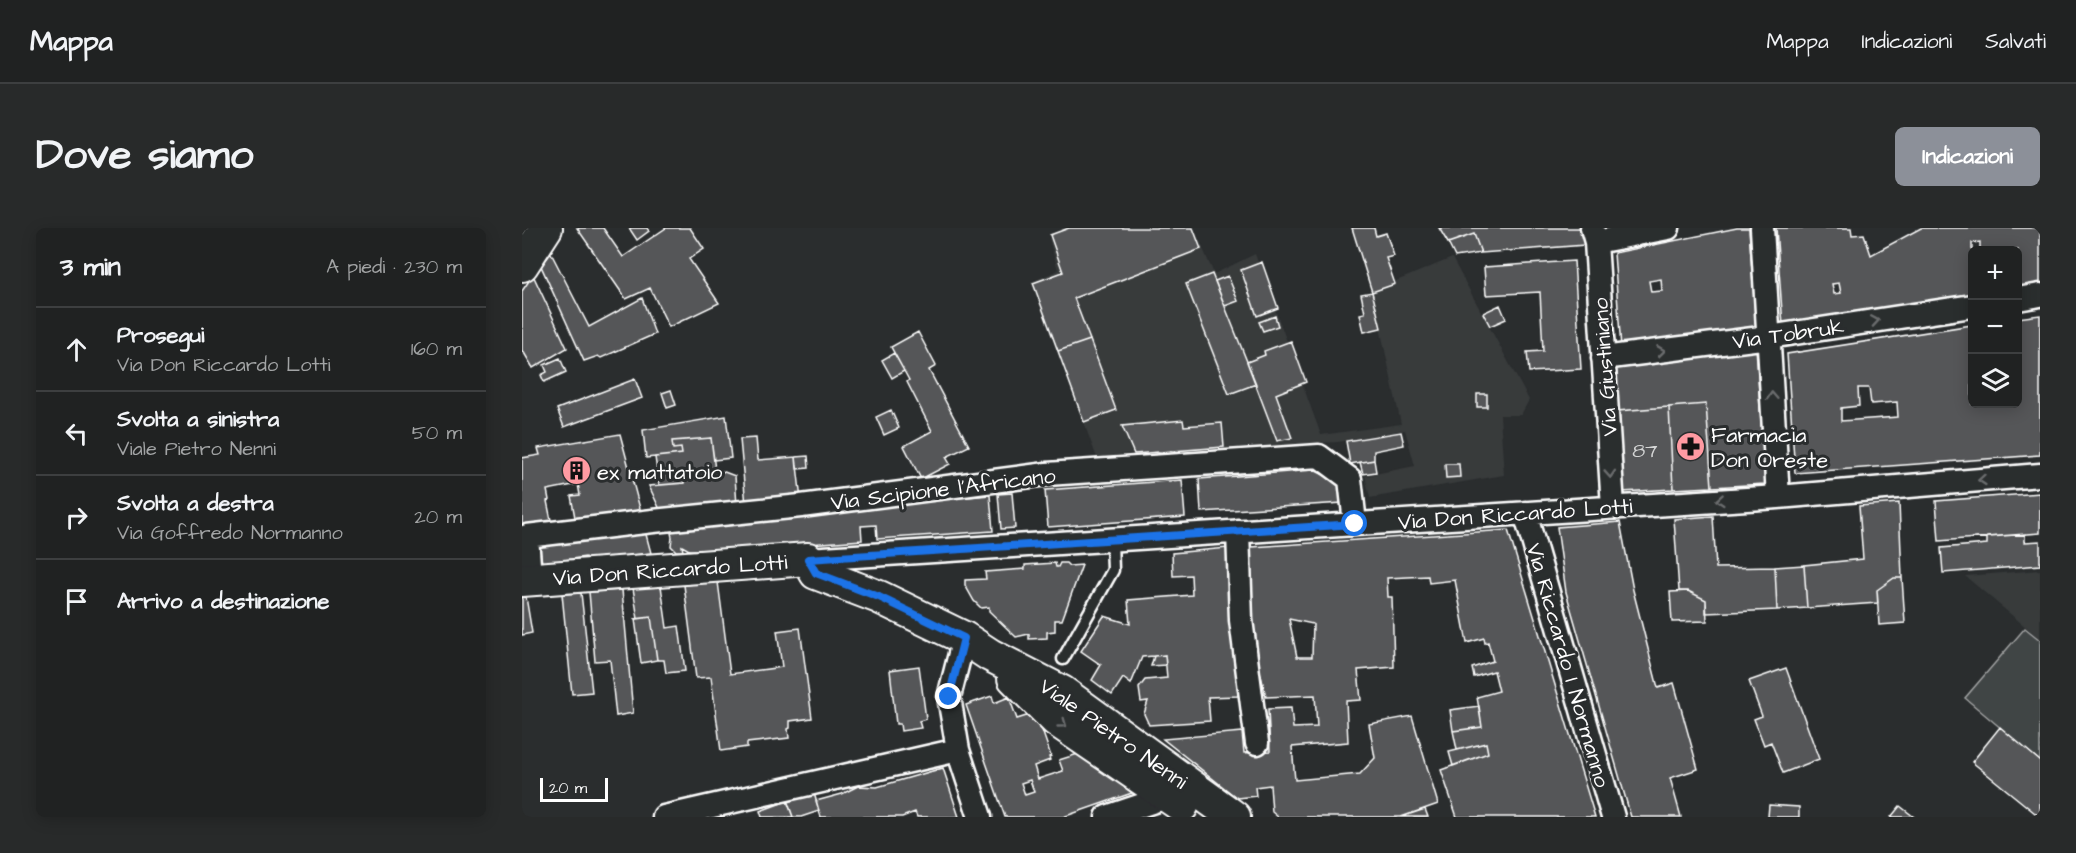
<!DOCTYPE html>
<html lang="it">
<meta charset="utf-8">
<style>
body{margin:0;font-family:"Architects Daughter",sans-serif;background:#282a2a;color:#f1f3f6}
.controls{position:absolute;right:18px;top:18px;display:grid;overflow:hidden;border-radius:9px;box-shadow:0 3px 15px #0003}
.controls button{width:54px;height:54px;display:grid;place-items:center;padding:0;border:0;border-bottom:2px solid #3d3f40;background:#202222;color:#f1f3f6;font:30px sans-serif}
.scale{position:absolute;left:18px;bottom:15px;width:68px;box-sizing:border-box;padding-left:6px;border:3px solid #fff;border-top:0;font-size:16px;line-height:21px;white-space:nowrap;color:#fff;-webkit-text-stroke:4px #2a2d2e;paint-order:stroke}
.stop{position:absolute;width:18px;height:18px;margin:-14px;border:4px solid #1a73e8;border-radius:50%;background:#fff}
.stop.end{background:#1a73e8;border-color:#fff;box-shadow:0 2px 6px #0008}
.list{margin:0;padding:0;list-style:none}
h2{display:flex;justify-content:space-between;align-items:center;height:78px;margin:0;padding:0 24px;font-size:26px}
h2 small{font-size:20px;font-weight:400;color:#a2a4a5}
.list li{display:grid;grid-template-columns:39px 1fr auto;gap:18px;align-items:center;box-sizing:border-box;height:84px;padding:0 24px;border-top:2px solid #3d3f40}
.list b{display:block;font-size:22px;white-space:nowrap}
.list p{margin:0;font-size:20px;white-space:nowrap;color:#a2a4a5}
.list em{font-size:20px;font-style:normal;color:#a2a4a5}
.icon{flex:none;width:33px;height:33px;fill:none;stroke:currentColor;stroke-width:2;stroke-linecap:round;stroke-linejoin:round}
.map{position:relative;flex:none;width:1518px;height:589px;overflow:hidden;border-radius:9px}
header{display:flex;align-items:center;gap:36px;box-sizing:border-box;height:84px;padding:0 30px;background:#202222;border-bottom:2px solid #3d3f40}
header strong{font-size:28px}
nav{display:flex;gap:33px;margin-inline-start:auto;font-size:21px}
.intro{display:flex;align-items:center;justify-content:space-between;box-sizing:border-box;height:144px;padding:0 36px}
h1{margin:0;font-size:42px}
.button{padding:15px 27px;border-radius:9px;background:#8c9099;color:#fff;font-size:21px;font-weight:700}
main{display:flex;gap:36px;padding:0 36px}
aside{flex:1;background:#202222;border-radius:9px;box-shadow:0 3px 15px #0003}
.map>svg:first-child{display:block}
</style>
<header>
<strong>Mappa</strong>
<nav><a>Mappa</a><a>Indicazioni</a><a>Salvati</a></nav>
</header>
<div class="intro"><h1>Dove siamo</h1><a class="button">Indicazioni</a></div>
<main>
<aside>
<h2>3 min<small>A piedi · 230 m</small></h2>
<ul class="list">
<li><svg class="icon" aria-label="ahead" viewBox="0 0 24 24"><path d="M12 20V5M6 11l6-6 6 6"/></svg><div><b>Prosegui</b><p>Via Don Riccardo Lotti</p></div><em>160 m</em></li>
<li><svg class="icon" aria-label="left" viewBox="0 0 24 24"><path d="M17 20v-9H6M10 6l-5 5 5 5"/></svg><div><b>Svolta a sinistra</b><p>Viale Pietro Nenni</p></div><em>50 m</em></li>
<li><svg class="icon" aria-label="right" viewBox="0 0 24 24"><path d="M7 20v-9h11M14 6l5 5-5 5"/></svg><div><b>Svolta a destra</b><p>Via Goffredo Normanno</p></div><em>20 m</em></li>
<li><svg class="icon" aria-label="arrive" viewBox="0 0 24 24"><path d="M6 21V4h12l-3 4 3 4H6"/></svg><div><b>Arrivo a destinazione</b></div></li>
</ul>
</aside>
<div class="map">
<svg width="1518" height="589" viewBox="0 0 1518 589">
<rect width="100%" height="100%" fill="#2a2d2e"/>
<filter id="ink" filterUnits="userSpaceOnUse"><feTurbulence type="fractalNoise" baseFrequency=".0167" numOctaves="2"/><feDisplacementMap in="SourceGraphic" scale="12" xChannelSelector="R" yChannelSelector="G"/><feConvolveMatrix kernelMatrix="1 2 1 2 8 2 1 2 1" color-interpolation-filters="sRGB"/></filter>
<g filter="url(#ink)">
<path fill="#373a3b" d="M554,0H672L692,46L733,26L799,207L879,196L850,63L930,30L1007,172L999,187H978L982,247L848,270L843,248L893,238L883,202L816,214L615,225L575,230L509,54L536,42L527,11Z
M1518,342V411L1443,348Z"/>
<path fill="#414445" stroke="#a0a2a2" stroke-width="1.5" d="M1503,400L1518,412V533L1443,470Z"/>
<path fill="#555758" stroke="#fff" stroke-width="1.5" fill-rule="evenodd" d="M55,0H81L101,29L144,0H168L182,21L167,31L197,75L147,99L128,60L104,71Z
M107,0H125L127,3L115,12Z
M547,0H671L679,21L552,70L568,112L536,123L511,55L541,44L528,7Z
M830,0H852L854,8L864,5L872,28L864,30L873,56L850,64Z
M917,0H1058L1063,17L959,25L952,6L926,15Z
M1215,0H1227L1234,101L1099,120L1092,25ZM1139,51L1140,63L1129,64L1127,53Z
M1254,0H1329L1330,7L1342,6L1349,27L1399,0H1518V55L1496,59V22H1458V14L1450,15V66L1261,98ZM1317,55L1319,65L1312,66L1310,56Z
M952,6L959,25L933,29L926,15Z
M29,25L67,99L120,70L133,106L79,130L76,128L62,133L19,38Z
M1052,33L1059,141L1007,144L1005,124L1021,123L1018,64L964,67L962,39Z
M740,34L756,80L735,88L719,42Z
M690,46L734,156L707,166L664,56Z
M11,47L45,120L11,140L1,123L0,124V63Z
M706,48L716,73L703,78L693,53Z
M850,64L859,100L842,104L838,86L843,85L839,66Z
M978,77L984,91L968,98L961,85Z
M1518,87V227L1273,245L1265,126L1450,97V176H1496V90ZM1336,160H1347L1349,176L1375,174L1376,189L1319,193V180L1337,178Z
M753,88L756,98L741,103L737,94Z
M396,104L414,138L407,142L447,218L424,229L428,236L399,251L382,218L410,203L385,154L387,152L369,119Z
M568,112L594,182L562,194L536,123Z
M769,113L784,154L754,166L770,210L755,213L725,134L743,127L742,123Z
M1234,119L1243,256L1190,259L1184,176L1095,183L1092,140Z
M372,125L382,143L370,150L360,132Z
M38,130L44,144L22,154L19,147L25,144L22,137Z
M113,151L120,170L42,199L35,181Z
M149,162L154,177L145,180L140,165Z
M955,166H965V179H955Z
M1184,176L1190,259L1151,261L1147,179Z
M1147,179L1151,261L1100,264L1095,183Z
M369,182L377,200L362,207L354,189Z
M204,188L209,230L192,232L189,210L150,213L151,221L159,220L160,226L124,230L121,202Z
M661,192L662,198L700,195L702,219L612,226L600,198Z
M879,204L882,217L852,223V232L828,236L824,213Z
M98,206L120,288L54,295L49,268L58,267L56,256L25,262L27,272L25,273L30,297L0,304V230L18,227L16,220Z
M189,210L193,242L161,245L162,255L137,257L133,229L160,226L159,220L151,221L150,213Z
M234,210L236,232L274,229L279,272L224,277L218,211Z
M286,228L287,240L275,241L274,229Z
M852,232L854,244L841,246L838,234Z
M923,236H937L938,249L924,250Z
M197,242L213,248L215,278L140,286L127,258L162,255L161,245Z
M792,242L818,255L821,275L679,284L677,251Z
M660,252L663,289L526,299L523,262Z
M490,265L493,300L479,301L476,266Z
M1518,265V305L1417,313L1414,273Z
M468,267L471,303L355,311L354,297L339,298L340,312L177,324V322H167L160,318L161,323H154L149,318L150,309L147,296Z
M1377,275L1380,350H1372L1355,362L1356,375L1285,380L1282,337L1341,331L1337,278Z
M1191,288L1194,340L1253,339L1255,382L1184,385V372L1166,363H1157L1152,291Z
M1098,294L1111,362L1136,460L1152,455L1176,541L1148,550L1159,589H1109L1044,364L1035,299Z
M122,299L129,325L63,333V329L20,335L16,313Z
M986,302L1073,589H935L919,542L966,525L964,515L935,522L931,503L960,499L955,469L977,463L972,443L952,449L950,440L971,433L966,414L963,415L962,410L945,415L933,352L907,355L906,348L865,350L866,369H870L872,439L836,442L839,472L824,473L826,514L770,519L773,552L838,546L853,530L847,496L890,488L916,576L879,589H756L750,584L748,557L733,559L734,568L715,570L641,511L720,504L722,525L748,523L746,481L769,480L771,500L795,499L793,467L744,469L726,391L729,319ZM767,391L791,396L790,429H775Z
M1503,306V314L1518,313V337L1421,345L1419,320L1465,316V309Z
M706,320L716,468L686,469L688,493L627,497L622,486L626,473L619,474L617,460L623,452L645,450L643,427L620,429L609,456L601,450L590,467L570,452L579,437L559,423L582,388L608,396L606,372L670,367L669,347L651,348L650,325Z
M533,335L534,339H536L538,335H544L547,338L560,337L540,392H533V403L525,404V410L507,411V406L494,409L467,383V379L459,380L452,373L443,357V352L464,351L463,344L503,341V337Z
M1282,337L1285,380L1255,382L1253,339Z
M1372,350H1380L1383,395L1357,397L1355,362Z
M196,354L208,446L260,439L255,403L278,400L290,490L268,493V500L266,501L267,510L225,515V519L199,523L189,449L174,450L162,357Z
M139,358L145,400L157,398L163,443L144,445L142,432H135L129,389L116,391L111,360Z
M100,362L111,485L94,488L88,432L73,433L67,364Z
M1166,363L1184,372L1185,393L1150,394L1148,364Z
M59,365L70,464L50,466L40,366Z
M4,369L10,405L0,407V370Z
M129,389L135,432L119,435L113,391Z
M643,427L644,437L629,438L632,428Z
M397,438L404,491L397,493L399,500L379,503L378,496H374L368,442Z
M1264,440L1297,531L1261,545L1249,514L1242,517L1232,491L1240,488L1227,453Z
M470,468L472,475L487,469L495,491L514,485L529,528L527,529L528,532L512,538L516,551L541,543L537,532L559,525L610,565L541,589H483L444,477ZM508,552L512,564L503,567L499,555Z
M957,478L960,499L931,503L928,482Z
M1478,499L1518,533V589L1450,534Z
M964,515L966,525L931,538L927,524Z
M421,540L437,589H395L393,584L380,589H299L294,573L320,566L336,558L355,559Z
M291,561L297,583L279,589H271L264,569Z
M265,573L271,589H240L238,583Z
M1247,577L1277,579V589H1246Z
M1378,578L1392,589H1369Z
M903,581L906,589H879Z"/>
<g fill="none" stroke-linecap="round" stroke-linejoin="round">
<defs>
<path id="service" d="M541,431L591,342L590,312"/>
<path id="minor" d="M1070,0L1074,14L1091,279
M1240,0L1256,269
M1074,14L1146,0
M1496,71L1518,67
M1081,130L1247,109L1450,78
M1003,285L1091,589
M716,303L719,392L735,515
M286,331L1256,269L1518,247
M8,351L5,308L131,293L279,278L525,246L797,228L828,251L833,295
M442,410L427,469L436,522L458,589
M142,589L436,522
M585,589L647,568"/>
<path id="secondary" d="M0,37L24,0
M0,352L286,331L294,345L357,369L442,410L468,427L540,464L712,589
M492,450L534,492L660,578"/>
</defs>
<use href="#service" stroke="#fff" stroke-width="15"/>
<use href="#minor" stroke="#fff" stroke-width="27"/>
<use href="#secondary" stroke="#fff" stroke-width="36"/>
<use href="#service" stroke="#2a2d2e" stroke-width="10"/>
<use href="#minor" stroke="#2a2d2e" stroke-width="22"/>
<use href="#secondary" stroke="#2a2d2e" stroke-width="32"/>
</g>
<defs><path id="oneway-chevron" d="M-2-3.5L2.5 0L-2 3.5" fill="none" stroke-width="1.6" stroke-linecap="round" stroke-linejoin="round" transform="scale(1.5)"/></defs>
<g stroke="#6a6c6d">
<use href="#oneway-chevron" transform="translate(1353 93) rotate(-9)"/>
<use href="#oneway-chevron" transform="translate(1139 123) rotate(-7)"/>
<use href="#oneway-chevron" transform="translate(1250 168) rotate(-93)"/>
<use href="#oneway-chevron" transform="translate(1088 246) rotate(86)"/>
<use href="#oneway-chevron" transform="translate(1460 252) rotate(175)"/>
<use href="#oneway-chevron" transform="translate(1198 272) rotate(176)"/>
<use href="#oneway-chevron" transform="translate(541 496) rotate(36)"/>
</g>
</g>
<g fill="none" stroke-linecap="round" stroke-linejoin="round" filter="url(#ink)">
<path stroke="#1a73e8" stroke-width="8" d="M427,469L442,410L357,369L294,345L286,331L833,296"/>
</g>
<defs>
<symbol id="pharmacy-disc" viewBox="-11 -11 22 22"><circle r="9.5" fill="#ff9aa2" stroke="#2a2d2e"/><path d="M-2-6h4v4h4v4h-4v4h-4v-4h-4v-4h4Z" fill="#111"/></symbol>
<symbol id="building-disc" viewBox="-11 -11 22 22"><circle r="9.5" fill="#ff9aa2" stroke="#2a2d2e"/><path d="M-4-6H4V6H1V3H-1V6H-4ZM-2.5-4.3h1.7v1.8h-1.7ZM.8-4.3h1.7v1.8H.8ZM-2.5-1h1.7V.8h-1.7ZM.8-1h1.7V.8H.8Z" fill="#111"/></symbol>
</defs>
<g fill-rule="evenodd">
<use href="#pharmacy-disc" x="1152" y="202" width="33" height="33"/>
<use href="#building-disc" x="38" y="226" width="33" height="33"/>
</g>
<g text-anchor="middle" stroke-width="6" stroke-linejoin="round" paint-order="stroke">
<g font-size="20" fill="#d4d5d5">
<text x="1123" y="229">87</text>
</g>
<g font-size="22" fill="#fff" stroke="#2a2d2e">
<text transform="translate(1266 105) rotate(-8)" y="8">Via Tobruk</text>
<text transform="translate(1082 139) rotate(-94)" y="8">Via Giustiniano</text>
<text transform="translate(421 260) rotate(-7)" y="8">Via Scipione l'Africano</text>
<text transform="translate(993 285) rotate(-4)" y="8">Via Don Riccardo Lotti</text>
<text transform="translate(148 341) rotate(-4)" y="8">Via Don Riccardo Lotti</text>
<text transform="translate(1047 437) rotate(74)" y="8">Via Riccardo I Normanno</text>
<text transform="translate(592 505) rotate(35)" y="8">Viale Pietro Nenni</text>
</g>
<g font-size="22" fill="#fff" stroke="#2a2d2e" text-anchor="start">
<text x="1189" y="214">Farmacia<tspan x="1189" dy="25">Don Oreste</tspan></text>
<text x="75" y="251">ex mattatoio</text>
</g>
</g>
</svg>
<div class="controls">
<button>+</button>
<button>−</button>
<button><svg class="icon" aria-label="layers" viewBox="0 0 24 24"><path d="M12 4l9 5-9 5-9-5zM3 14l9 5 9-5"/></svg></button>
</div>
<div class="scale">20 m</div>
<div class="stop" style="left:833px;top:296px"></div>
<div class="stop end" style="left:427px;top:469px"></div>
</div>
</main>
